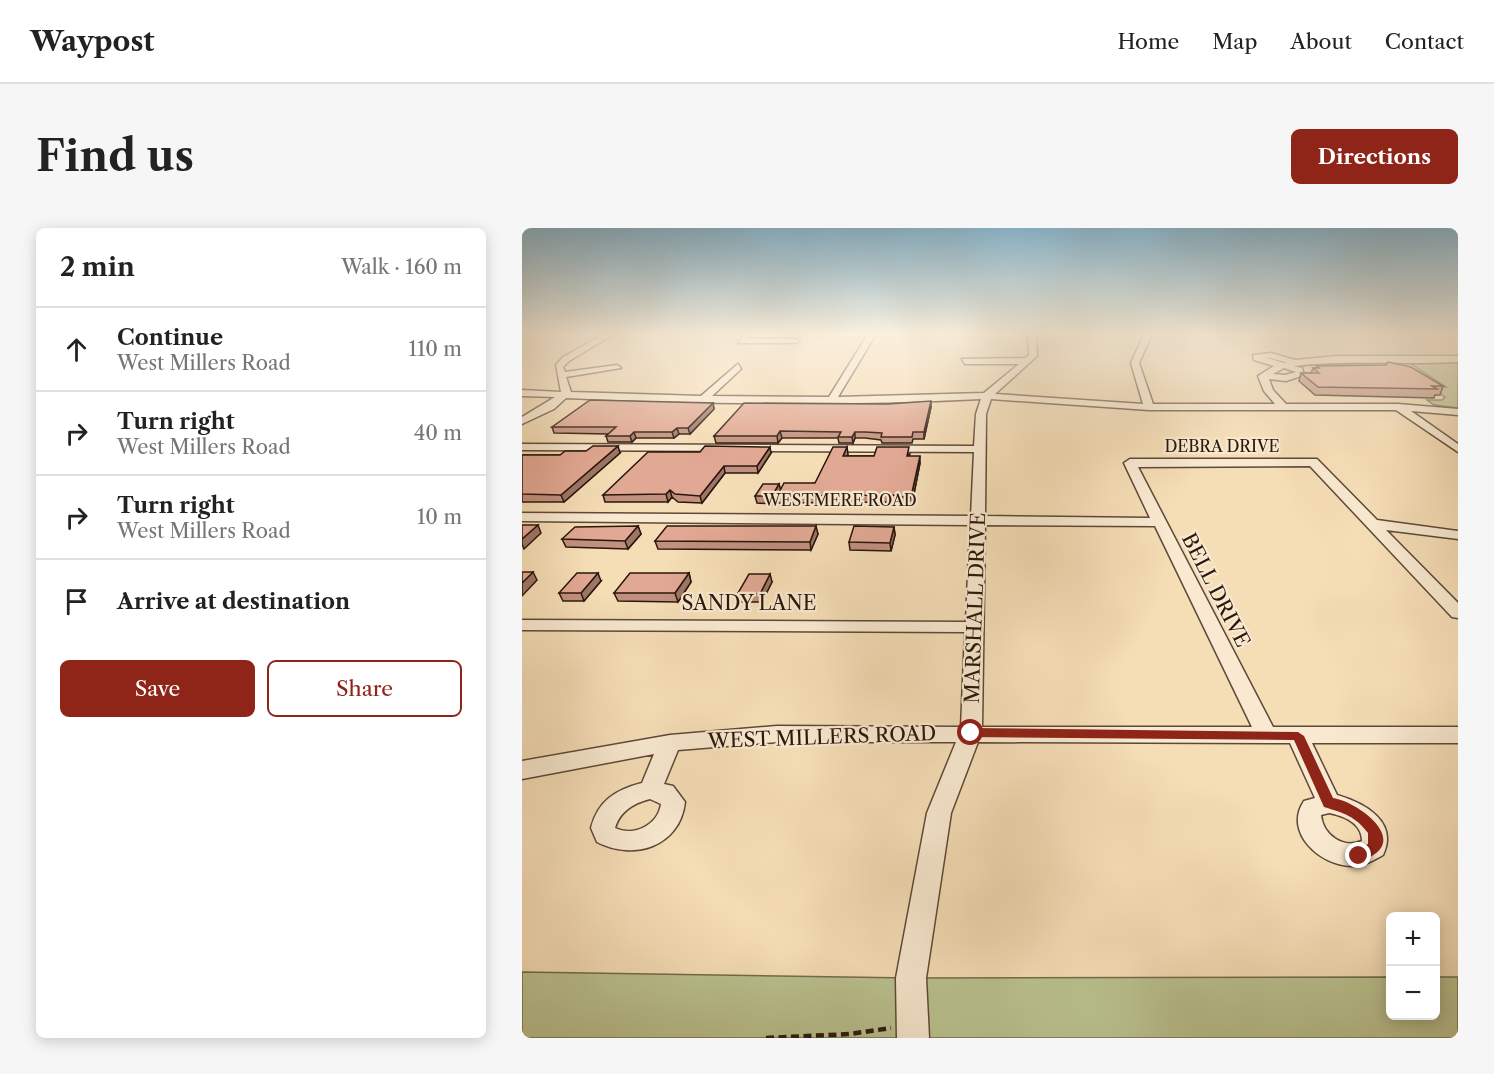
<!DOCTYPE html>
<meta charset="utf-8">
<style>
body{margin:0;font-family:"Libre Caslon Text",serif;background:#f6f6f6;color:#222}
.controls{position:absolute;right:18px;bottom:18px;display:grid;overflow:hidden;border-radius:9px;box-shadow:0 3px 15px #0003}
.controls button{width:54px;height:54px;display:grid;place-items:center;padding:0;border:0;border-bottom:2px solid #e0e0e0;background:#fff;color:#222;font:30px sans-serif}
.stop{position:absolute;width:18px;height:18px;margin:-14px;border:4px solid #8f2418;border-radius:50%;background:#fff}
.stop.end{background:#8f2418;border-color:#fff;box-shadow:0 2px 6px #0008}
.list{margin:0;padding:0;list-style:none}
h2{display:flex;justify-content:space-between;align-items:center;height:78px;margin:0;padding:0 24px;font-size:26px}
h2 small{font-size:20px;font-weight:400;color:#767676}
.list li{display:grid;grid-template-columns:39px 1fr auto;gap:18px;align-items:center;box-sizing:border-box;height:84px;padding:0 24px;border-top:2px solid #e0e0e0}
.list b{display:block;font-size:22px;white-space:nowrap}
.list p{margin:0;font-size:20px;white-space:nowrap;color:#767676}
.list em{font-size:20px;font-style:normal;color:#767676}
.actions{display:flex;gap:12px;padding:18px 24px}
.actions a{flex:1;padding:14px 0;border:2px solid #8f2418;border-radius:9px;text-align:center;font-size:21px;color:#8f2418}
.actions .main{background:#8f2418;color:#fff}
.icon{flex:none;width:33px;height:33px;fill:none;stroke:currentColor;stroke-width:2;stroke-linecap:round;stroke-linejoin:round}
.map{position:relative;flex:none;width:936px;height:810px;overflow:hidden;border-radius:9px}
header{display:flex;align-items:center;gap:36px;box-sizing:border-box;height:84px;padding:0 30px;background:#fff;border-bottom:2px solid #e0e0e0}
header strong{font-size:28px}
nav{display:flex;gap:33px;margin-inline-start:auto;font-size:21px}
.intro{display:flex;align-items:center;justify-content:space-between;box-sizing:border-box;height:144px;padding:0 36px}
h1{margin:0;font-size:42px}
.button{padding:15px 27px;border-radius:9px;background:#8f2418;color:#fff;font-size:21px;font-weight:700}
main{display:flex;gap:36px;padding:0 36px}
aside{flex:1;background:#fff;border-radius:9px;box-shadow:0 3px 15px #0003}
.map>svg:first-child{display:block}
</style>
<header>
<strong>Waypost</strong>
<nav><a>Home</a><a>Map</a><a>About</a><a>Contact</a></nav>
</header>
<div class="intro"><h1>Find us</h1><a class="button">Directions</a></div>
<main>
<aside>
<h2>2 min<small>Walk · 160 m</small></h2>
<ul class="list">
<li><svg class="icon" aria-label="ahead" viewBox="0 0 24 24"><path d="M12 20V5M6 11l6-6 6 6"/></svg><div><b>Continue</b><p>West Millers Road</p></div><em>110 m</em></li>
<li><svg class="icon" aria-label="right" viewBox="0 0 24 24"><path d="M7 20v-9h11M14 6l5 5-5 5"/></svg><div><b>Turn right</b><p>West Millers Road</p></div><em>40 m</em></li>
<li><svg class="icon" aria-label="right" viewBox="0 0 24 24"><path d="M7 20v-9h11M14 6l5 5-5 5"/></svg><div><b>Turn right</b><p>West Millers Road</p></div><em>10 m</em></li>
<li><svg class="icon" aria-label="arrive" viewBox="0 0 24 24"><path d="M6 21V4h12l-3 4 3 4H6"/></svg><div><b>Arrive at destination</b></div></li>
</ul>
<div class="actions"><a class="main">Save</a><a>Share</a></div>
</aside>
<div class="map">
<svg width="936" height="810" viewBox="0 0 936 810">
<rect width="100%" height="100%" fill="#f5ddb6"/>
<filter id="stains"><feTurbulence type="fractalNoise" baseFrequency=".00333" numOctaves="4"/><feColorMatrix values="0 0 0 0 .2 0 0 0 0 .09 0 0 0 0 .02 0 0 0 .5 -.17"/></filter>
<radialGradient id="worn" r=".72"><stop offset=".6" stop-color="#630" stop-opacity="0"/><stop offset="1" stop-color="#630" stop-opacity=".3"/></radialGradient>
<path fill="#bac290" stroke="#726c4e" stroke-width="1.5" d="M936,132V180L912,177L905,172H920L923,169L908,159H924L886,134Z
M0,744L389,750L868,749V788H914V749H936V810H0Z"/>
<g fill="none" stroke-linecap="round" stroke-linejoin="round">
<defs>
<path id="minor" d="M82,106H92L47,133L41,139L43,144L95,137L99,140L44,149L49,164L179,168L216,136L219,141L190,168L307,169L346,106H354L316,169L462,165L497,136H443L440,131L503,130L507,127L506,106H514L515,128L473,166L621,176L609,135L622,106H630L617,135L631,176H753L742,163L736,148L752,138L732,132L731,127L749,125L773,132L815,128H936V134C881,137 826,132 771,138L780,140L782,147L764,153L747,151L751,162L764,176H876L936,181V187L889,183L936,216V224L874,182H627L469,171L464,186L463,288L628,290L602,235L608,231H795L855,292L936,303V311L864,302L936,375V390L930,389L788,238L616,239L751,499H936V515H790L815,567C842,575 877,593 861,627C852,632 842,638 830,638C798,638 761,604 782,573L793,570L768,515L456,514L429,585L404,750L407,810H375L374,750L405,585L434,514H255L156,522L142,556L151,558L163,574C158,619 111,633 75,614L69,600C76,573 93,562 120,555L132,526L0,551V533L148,507L255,498L439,499L443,404L0,402V392L444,394L448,297L0,293V285L449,288L452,224L0,222V216L452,218L454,186L459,171C321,178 182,176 44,170L32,181L0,196V189L33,169L0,168V162L39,164L34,137L41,129ZM742,129L764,134L762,135ZM762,140L774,144L763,147L751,146ZM463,297L633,298L730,499H460ZM128,571L139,576C136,597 112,609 93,600C98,583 112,575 128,571ZM807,585C822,588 840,595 840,613C821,621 801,607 799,587Z
M222,106H231L226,111H274L278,113L274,115H216Z"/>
</defs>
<use href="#minor" stroke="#5e4837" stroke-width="3"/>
<path stroke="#2b170d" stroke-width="4.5" stroke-dasharray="8 4.5" stroke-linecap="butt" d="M244,810L328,806L369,800"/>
<use href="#minor" fill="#f8e9d0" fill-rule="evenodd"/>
</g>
<path fill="#c2907e" stroke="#2b170d" stroke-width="1.5" d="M795,138L921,158L918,167H913L912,170L793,167L777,153L779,145H789L791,140H795Z
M191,175L192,181L168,206H157L152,210H114L110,214H86L84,208L86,206L32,205L30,199Z
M409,179L402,211H391L390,215H360L359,212L343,210H333L331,215H317L316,210H260L256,215H194L192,208Z
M98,225L42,274H0V227H38Z
M249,225L236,245H203L180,275L156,274L150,269L146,274H83L81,267Z
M326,226L325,228H352L388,226L387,228L398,235L390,276H374L373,274L256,275L255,269L251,276L235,275L233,268L257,256L258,261L293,255Z
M116,298L119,306L106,321L44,319L40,311Z
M372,299L373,307L369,323L328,322L327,314Z
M296,306L289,322L136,321L133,313Z
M167,345L169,354L156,374L96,373L92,365Z
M79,353L62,373H41L37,365Z
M250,354L240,374H219L216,365Z"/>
<path fill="#9e7667" stroke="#2b170d" stroke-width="1.5" d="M409,173V179L402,211V204Z
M191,175L192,181L168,206L166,200Z
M155,200L157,206L152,210L150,204Z
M258,203L260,210L256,215L255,208Z
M112,204L114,210L110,214L108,208Z
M333,204V210L331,215L330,209Z
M96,218L98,225L42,274L39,267Z
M248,219L249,225L236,245L235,238Z
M325,219L326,226L322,235L321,228Z
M398,228V235L390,276L389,269Z
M202,238L203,245L180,275L178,268Z
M257,256L259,263L255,268V269L251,276L250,268Z
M148,262L150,269L146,274L144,266Z
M16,297L19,305L2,321L0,316V311Z
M116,298L119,306L106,321L103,313Z
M294,298L296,306L289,322L288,314Z
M372,299L373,307L369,323L368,315Z
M11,344L15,352L0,368V355Z
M76,345L79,353L62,373L59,365Z
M167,345L169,354L156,374L153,365Z
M248,346L250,354L240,374L238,366Z"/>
<path fill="#e1a893" stroke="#2b170d" stroke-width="1.5" d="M866,134L889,139L921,158H910L915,161L796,159L779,145H797L791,140H797L795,138L864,137Z
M68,172L191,175L166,200H155L150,204H112L108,208H84L94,199H30Z
M409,173L402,204H391L390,209H359L360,205L343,204H333L330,209H316L319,204L258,203L255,208H192L222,175L366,176Z
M71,218H96L39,267L0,266V227H38L43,223H64Z
M183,218L248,219L235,238H202L178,268L153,266L148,262L144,266L81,267L126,224H178Z
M311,219H325L321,228H352L355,219H387L385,228H398L389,269H373V267L255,268L262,255H293Z
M241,256H257L250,268H233Z
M0,297H16L0,311Z
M116,298L103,313L40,311L53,299Z
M145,298H294L288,314L133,313Z
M332,298L372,299L368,315L327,314Z
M0,344H11L0,355Z
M55,345H76L59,365H37Z
M108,345H167L153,365H92Z
M227,346H248L238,366L216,365Z"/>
<linearGradient id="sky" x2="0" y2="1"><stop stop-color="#89b7d0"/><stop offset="0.48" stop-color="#faf0de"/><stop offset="1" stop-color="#faf0de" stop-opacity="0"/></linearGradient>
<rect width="936" height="220" fill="url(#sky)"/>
<path fill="#8f2418" d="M449,500L776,504L782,508L811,570C833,573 884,608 850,628C844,631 840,634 833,632V623L846,616V605C833,588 822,585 802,579L772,512L449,509L443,505Z"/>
<g text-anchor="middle" stroke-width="4.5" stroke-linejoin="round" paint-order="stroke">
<g font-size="16" fill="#2b170d" stroke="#f8e9d0">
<text x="700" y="224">DEBRA DRIVE</text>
<text x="318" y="278">WESTMERE ROAD</text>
</g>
<g font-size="20" fill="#2b170d" stroke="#f8e9d0">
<text transform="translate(694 362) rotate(63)" y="7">BELL DRIVE</text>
<text x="227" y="382">SANDY LANE</text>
<text transform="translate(453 380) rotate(-88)" y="7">MARSHALL DRIVE</text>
<text transform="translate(300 509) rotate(-2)" y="7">WEST MILLERS ROAD</text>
</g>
</g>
<rect width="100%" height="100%" filter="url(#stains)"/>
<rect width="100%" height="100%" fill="url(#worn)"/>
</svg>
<div class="controls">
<button>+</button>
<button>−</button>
</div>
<div class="stop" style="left:449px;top:505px"></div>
<div class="stop end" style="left:837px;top:628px"></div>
</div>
</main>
